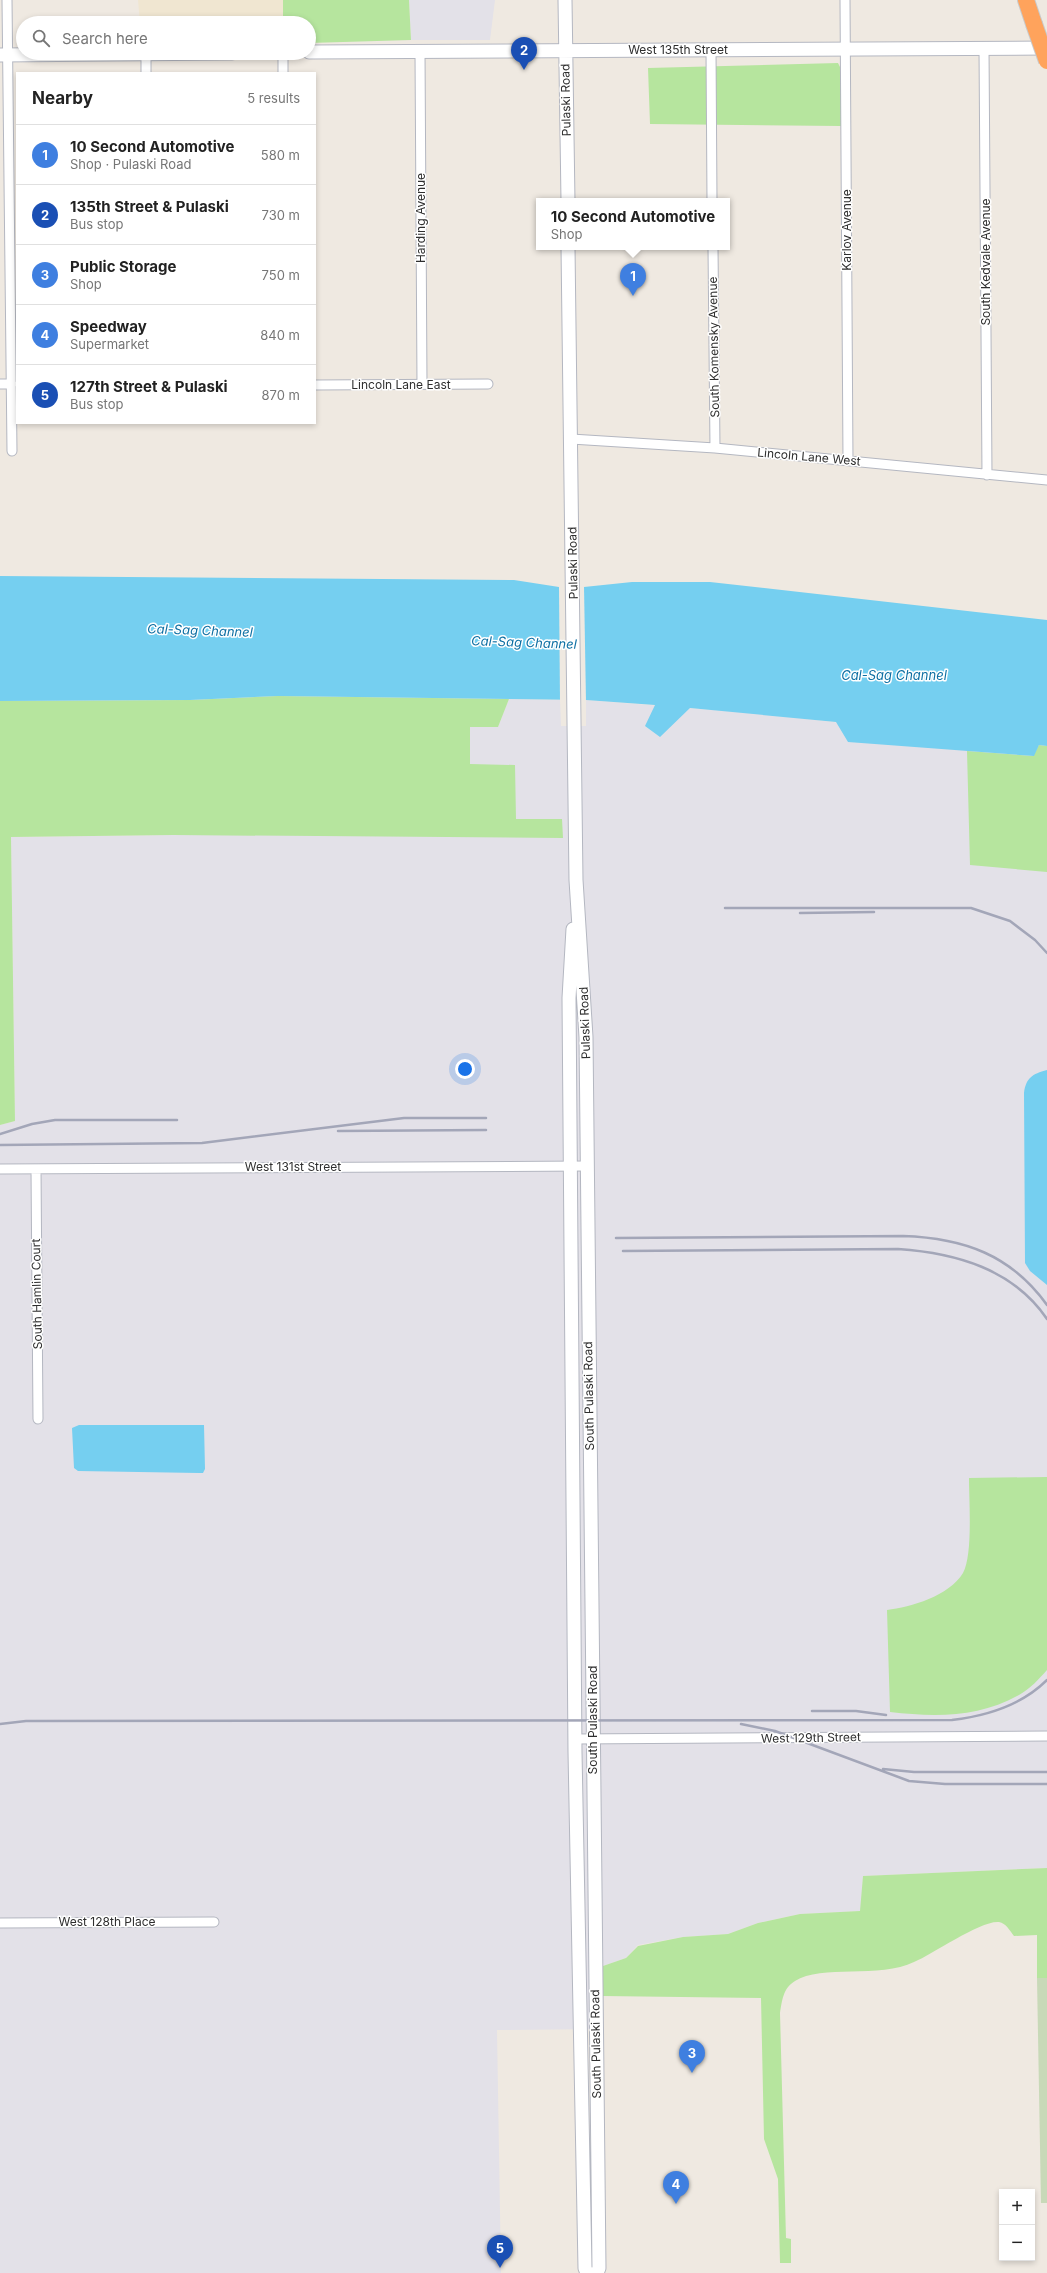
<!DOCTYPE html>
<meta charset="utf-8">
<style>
body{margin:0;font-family:Inter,sans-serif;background:#f2f2f2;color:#222}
.controls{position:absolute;right:12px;bottom:12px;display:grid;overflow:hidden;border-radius:0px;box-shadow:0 2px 6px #0003}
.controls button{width:36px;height:36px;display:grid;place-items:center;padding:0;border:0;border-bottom:1px solid #e0e0e0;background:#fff;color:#222;font:20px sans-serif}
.you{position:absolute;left:465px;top:1069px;width:14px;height:14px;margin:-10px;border:3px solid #fff;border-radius:50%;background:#1a73e8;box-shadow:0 0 0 6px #1a73e833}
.badge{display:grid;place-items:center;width:26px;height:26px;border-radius:50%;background:#d93025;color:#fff;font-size:13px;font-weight:700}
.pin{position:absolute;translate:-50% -33px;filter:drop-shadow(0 1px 2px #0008)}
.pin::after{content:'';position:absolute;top:21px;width:14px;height:12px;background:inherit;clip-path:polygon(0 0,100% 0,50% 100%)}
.popup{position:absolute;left:536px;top:198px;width:194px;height:52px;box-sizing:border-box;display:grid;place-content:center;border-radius:0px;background:#fff;filter:drop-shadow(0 1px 3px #0005);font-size:13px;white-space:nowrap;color:#767676}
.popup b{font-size:15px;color:#222}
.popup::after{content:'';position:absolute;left:50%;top:100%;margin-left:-8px;border:8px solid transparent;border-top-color:#fff}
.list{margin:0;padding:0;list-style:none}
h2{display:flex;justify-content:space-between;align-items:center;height:52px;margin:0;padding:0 16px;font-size:17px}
h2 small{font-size:13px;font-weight:400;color:#767676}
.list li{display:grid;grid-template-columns:26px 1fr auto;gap:12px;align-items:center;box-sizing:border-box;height:60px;padding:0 16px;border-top:1px solid #e0e0e0}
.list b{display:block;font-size:15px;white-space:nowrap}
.list p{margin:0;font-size:13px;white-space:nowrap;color:#767676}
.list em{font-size:13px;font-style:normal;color:#767676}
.icon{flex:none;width:22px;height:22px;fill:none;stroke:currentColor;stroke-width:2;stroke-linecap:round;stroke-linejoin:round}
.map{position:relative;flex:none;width:1047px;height:2273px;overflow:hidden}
.search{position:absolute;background:#fff;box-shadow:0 2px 6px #0003;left:16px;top:16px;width:300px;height:44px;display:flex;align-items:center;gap:10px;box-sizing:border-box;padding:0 14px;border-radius:22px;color:#767676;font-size:15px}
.panel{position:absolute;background:#fff;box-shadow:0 2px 6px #0003;left:16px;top:72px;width:300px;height:352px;border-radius:0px}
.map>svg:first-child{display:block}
</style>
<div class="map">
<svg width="1047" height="2273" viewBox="0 0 1047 2273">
<rect width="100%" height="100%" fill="#efe9e1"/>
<path fill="#e3e1e8" d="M409,0H495L490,40H411Z
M509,699L560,700L561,726H586V700L752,713L1047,746V1868L863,1876L861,1911L800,1914L758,1923L728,1934L683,1937L638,1945L626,1958L603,1966L602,2029L497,2030L501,2273H0V1125L15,1121L11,837L173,835L562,819H516L470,764V726L498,727Z"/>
<path fill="#f0e6d1" d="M138,0H283V23H140Z"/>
<path fill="#b6e59e" d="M283,0H409L411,40L309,43V23H283Z
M838,63L842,71L841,126L650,124L648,68Z
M278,696L509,699L498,727H470V764L515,765L516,819H562L563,838L173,835L11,837L15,1121L0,1125V701L190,700Z
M1039,745L1047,746V872L970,865L967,751L1033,756Z
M1047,1477V1670C1039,1679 1030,1689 1019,1695C979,1718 934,1717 890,1712L887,1610C911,1607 949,1596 963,1573C973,1555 969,1501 969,1478Z
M1047,1868V1978H1037V1935L1014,1936C1010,1931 1006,1923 999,1922C981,1920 933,1954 914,1962C880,1979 821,1964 795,1981C783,1988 782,2001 780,2013L786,2238L791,2239V2263H780L778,2179L764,2139L761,1998L602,1996L603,1966L626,1958L638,1946L683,1937L728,1934L758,1923L800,1914L860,1911L863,1876Z"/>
<path fill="#c8d9b8" d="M1037,1978H1047V2203H1041Z"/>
<path fill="#75cff0" d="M0,576L514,580L559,587H584L632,582H710L1047,620V746L1039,745L1034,756L848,742L836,722L690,708L660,737L645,726L655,705L586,700L278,696L190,700L0,701Z
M1047,1070V1285L1030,1271L1025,1263L1024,1093C1026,1078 1032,1074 1047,1070Z
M79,1425H204L205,1469L203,1473H199L78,1471L74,1468L72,1428Z"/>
<path fill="#efe9e1" d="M559,587H584L586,702H560Z"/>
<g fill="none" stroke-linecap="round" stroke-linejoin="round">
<defs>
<path id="street" d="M7,0L12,451
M845,0L848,460
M984,48L987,475
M711,50L712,201
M420,52L422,384
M283,53V73
M146,54V73
M713,247L715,448
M0,384H12
M315,385L488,384
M571,439L715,448L1047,480
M0,1169L587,1166
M36,1169L38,1419
M574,1739L1047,1736
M0,1923L214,1922"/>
<path id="secondary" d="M565,0L568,201
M309,52L1047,48
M0,55L232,53
M568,247L576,880L586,1037L599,2268L597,2273
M573,929L569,998L575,1752L585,2268L587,2273"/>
<path id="highway" d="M1026,0L1034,24"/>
</defs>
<use href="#street" stroke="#b4b7c1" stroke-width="11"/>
<use href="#secondary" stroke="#b4b7c1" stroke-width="15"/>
<use href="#highway" stroke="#c9c9c9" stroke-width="18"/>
<use href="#street" stroke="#fff" stroke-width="9"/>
<use href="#secondary" stroke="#fff" stroke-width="13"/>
<use href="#highway" stroke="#ffa35c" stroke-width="16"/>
<path stroke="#a3a6b8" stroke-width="2.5" d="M725,908H971L1010,921L1035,940L1047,953
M800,913L874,912
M338,1131L486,1130
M0,1134L32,1124L55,1120H177
M0,1145L202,1143L404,1118H486
M616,1238L903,1236C964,1238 1011,1255 1047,1305
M623,1251L898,1249C956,1253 1013,1269 1047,1319
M812,1711H856L886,1715
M0,1724L26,1721L952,1720C986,1716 1022,1705 1047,1680
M741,1724L775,1731L909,1781L945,1784H1047
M883,1769L914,1772H1047"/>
<defs>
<path id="highway-bridge" d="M1034,24L1047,61"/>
</defs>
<use href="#highway-bridge" stroke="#c9c9c9" stroke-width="18" stroke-linecap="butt"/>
<use href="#highway-bridge" stroke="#ffa35c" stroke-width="16"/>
</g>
<g text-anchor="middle" stroke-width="3" stroke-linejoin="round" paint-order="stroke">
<g font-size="12" fill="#2e2e2e" stroke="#fff">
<text x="678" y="54">West 135th Street</text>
<text transform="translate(566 100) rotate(-91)" y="4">Pulaski Road</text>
<text transform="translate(421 218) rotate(-90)" y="4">Harding Avenue</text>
<text transform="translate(847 230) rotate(-90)" y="4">Karlov Avenue</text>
<text transform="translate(986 262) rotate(-90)" y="4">South Kedvale Avenue</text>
<text transform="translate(714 347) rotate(-91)" y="4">South Komensky Avenue</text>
<text x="401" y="389">Lincoln Lane East</text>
<text transform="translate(809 457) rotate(5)" y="4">Lincoln Lane West</text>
<text transform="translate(573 563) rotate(-91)" y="4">Pulaski Road</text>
<text transform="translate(585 1023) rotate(-92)" y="4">Pulaski Road</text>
<text x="293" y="1171">West 131st Street</text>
<text transform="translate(37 1294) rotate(-91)" y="4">South Hamlin Court</text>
<text transform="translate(589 1396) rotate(-91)" y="4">South Pulaski Road</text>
<text transform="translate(593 1720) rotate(-90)" y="4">South Pulaski Road</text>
<text transform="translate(811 1738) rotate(-1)" y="4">West 129th Street</text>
<text x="107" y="1926">West 128th Place</text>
<text transform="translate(596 2044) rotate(-91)" y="4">South Pulaski Road</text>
</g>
<g font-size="13" font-style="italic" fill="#0d6fa3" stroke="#fff">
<text transform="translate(200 630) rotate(2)" y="5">Cal-Sag Channel</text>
<text transform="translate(524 642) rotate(2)" y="5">Cal-Sag Channel</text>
<text x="894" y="680">Cal-Sag Channel</text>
</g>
</g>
</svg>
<div class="controls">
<button>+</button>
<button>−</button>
</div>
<div class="you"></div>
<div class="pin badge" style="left:633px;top:296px;background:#3f7fe0">1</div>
<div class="popup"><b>10 Second Automotive</b>Shop</div>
<div class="pin badge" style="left:524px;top:70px;background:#1a4fb4">2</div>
<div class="pin badge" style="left:692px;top:2073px;background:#3f7fe0">3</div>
<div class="pin badge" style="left:676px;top:2204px;background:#3f7fe0">4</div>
<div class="pin badge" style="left:500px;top:2268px;background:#1a4fb4">5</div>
<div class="search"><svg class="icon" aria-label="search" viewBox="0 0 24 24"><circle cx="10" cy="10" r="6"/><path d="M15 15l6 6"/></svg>Search here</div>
<section class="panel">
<h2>Nearby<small>5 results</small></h2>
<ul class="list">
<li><span class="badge" style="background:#3f7fe0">1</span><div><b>10 Second Automotive</b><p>Shop · Pulaski Road</p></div><em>580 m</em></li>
<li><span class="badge" style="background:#1a4fb4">2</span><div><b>135th Street &amp; Pulaski</b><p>Bus stop</p></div><em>730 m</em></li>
<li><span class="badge" style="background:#3f7fe0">3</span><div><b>Public Storage</b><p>Shop</p></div><em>750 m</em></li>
<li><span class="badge" style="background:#3f7fe0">4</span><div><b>Speedway</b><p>Supermarket</p></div><em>840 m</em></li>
<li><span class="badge" style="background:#1a4fb4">5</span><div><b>127th Street &amp; Pulaski</b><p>Bus stop</p></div><em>870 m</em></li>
</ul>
</section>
</div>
